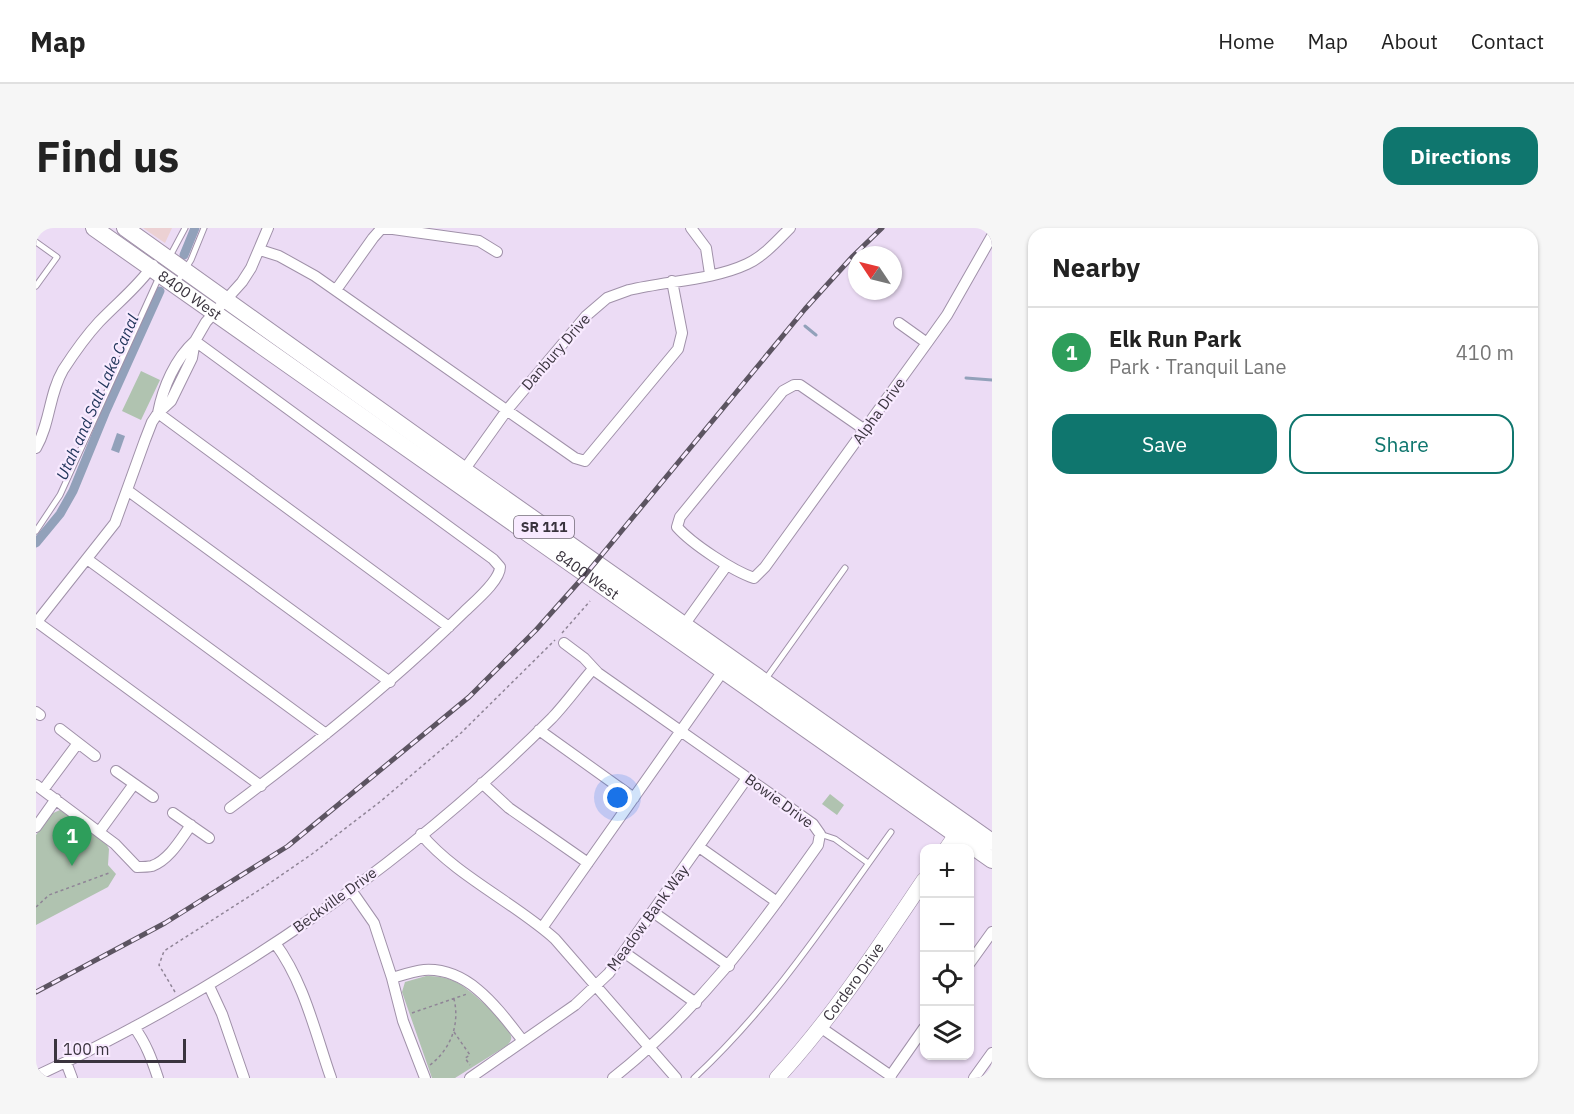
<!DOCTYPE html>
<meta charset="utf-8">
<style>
body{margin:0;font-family:"IBM Plex Sans",sans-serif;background:#f6f6f6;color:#222}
.controls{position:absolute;right:18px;bottom:18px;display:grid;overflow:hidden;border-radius:12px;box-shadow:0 2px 4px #0004}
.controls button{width:54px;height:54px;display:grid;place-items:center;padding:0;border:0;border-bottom:2px solid #e0e0e0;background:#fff;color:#222;font:30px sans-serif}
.compass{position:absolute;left:812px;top:18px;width:54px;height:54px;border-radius:50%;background:#fff;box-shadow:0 2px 4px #0004;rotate:305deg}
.scale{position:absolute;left:18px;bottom:15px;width:132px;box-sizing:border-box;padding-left:6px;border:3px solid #3a343e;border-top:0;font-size:16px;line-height:21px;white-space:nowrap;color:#3a343e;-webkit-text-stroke:4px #f8eaff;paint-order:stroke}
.you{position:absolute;left:582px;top:570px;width:21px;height:21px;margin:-15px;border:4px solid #fff;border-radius:50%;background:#1a73e8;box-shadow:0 0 0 9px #1a73e833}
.badge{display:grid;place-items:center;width:39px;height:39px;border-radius:50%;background:#0f766e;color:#fff;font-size:20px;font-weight:700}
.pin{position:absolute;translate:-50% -50px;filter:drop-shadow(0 2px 3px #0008)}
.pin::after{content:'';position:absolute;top:32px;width:21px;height:18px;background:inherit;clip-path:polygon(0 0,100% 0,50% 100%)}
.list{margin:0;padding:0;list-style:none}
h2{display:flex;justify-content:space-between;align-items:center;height:78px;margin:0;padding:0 24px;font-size:26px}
h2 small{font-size:20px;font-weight:400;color:#767676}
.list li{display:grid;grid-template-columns:39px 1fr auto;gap:18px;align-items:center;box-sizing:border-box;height:90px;padding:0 24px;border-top:2px solid #e0e0e0}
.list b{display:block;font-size:22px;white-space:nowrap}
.list p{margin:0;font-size:20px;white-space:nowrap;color:#767676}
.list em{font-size:20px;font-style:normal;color:#767676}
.actions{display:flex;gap:12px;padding:18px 24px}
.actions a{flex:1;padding:14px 0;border:2px solid #0f766e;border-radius:18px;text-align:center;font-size:21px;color:#0f766e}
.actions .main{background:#0f766e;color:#fff}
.icon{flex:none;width:33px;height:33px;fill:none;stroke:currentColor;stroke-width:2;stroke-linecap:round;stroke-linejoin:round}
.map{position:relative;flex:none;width:956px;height:850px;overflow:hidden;border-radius:18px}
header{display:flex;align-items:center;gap:36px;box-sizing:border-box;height:84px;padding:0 30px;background:#fff;border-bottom:2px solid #e0e0e0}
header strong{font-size:28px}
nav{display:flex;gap:33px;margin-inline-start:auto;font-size:21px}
.intro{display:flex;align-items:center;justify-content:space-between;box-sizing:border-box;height:144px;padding:0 36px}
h1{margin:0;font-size:42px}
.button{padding:15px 27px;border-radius:18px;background:#0f766e;color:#fff;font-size:21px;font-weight:700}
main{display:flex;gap:36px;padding:0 36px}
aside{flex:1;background:#fff;border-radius:18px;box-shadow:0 2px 4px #0004}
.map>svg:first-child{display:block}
</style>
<header>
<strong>Map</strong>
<nav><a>Home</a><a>Map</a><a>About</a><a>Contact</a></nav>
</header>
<div class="intro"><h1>Find us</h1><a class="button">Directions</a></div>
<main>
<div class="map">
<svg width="956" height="850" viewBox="0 0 956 850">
<rect width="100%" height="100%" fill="#ecdcf5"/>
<path fill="#ecd1d3" d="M107,0H136L129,15Z"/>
<path fill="#b0c3b0" d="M105,143L124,152L105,192L86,183Z
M794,566L808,577L801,587L786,576Z
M24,582L70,615L73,621L72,637L80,646L72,659L0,697V607L15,586Z
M390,748C400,748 409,749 418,753C431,758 472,795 475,808C476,812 474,813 472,817L419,850H396L366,764L369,754Z"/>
<path fill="#92a1ba" d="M81,205L89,208L83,225L75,222Z"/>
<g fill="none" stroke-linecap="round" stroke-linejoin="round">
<path stroke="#92a1ba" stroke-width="3" d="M769,98L780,107
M930,150L956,152"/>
<path stroke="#92a1ba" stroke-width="9" d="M148,27L159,0
M0,315L24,286L37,263L69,185L124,63"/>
<defs>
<path id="lane" d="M0,14L21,29L0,58
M133,30L149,0
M140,56L155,32L168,0
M0,303L24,267L123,49
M729,452L809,340
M784,606L799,611L832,635
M658,850C736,778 793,690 855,604"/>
<path id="street" d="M655,0L670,20L674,46
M224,22L243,28L279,48L539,230L549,233L642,121L646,105L636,53
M300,62L337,10L345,1H357L443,13L461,24
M863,95L891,115
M159,113L457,331L464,339C464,353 438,374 428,384C355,456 276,519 194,580
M159,113C139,131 127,159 122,185L135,173L156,130L159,113L170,94L206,54L215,40L232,0
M829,202L764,157H758L747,163L644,289L641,299C656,316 697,343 718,350L729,339L891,115L911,87L956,8
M0,220C14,196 13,166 27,142C38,125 50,108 63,94C82,74 102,59 117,37
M426,245L471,182L550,88L571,70L593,62C630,53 677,52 711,36C728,28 741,13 754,0
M91,262L354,454
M51,331L290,506
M1,394L225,558
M0,395L79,295L109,212L116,194L122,185L413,399
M648,397L691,337
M528,415L548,430L562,445L777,596L784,606L782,617C719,706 664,781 577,850
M0,484L4,487
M24,501L59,528
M503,502L598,570
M80,543L117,569
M446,555L473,580L552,635
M0,557L79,616L101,639C105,639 112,639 116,638C133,632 145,611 155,597
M7,562L42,515
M137,585L173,610
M0,599L20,571
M63,604L98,556
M385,606C419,647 479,675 519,711L640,850
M663,619L741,674
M315,662L338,695L356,750L367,793L389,850
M617,684L693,738
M506,700L687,443
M239,715C268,754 279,804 295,850
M589,725L660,775
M933,736L956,704
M356,750C366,747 378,743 388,742C433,739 462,781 487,813
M173,758L186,786L208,850
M98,799C110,815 116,832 122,850
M784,799L855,848
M30,834L36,850
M0,848C189,761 369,637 516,490C531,474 543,457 557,441
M434,850L539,777L573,745L711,550
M853,850L888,800
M938,850L956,825"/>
<g id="secondary">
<path d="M911,620L926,598"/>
<path id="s1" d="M741,850C797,789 842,720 888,652"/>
</g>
<g id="primary">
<path id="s2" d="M58,0L956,632"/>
<path d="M89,0L428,242L956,614"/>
</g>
</defs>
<use href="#lane" stroke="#a091a9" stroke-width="7"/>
<use href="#street" stroke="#a091a9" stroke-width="12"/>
<use href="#secondary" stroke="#a091a9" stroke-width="16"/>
<use href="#primary" stroke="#a091a9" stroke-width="18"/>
<path stroke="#8f8496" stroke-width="1.5" stroke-dasharray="3 3" stroke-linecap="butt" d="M526,405L554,373
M0,679L13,667L73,645
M139,764L123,737L128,723L231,657L276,626L345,573L425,505L519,412
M376,785L431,766
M418,804L434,827L429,830L434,837
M394,837C415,821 424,796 418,771"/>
<use href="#lane" stroke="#fff" stroke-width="5"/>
<use href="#street" stroke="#fff" stroke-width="10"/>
<use href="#secondary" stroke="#fff" stroke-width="15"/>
<use href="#primary" stroke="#fff" stroke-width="16"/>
<defs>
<path id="rail" d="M0,764L129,695L252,618L433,469L500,402L550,346L769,81L817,28L846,0"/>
</defs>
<use href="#rail" stroke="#5c5461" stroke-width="5"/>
<use href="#rail" stroke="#f8eaff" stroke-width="3" stroke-dasharray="9" stroke-linecap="butt"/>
</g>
<g text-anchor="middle" stroke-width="4.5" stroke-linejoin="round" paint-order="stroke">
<rect fill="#f8eaff" stroke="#736b78" stroke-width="1.5" x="478" y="288" width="60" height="22" rx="4.5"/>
<g font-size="14" font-weight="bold" fill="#3a343e">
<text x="508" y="304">SR 111</text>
</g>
<g font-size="15" fill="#3a343e" stroke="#f8eaff">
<text dy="5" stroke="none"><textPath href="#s2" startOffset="117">8400 West</textPath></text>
<text transform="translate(520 124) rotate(-49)" y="5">Danbury Drive</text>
<text transform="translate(843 183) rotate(-54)" y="5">Alpha Drive</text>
<text dy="5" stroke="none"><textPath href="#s2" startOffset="603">8400 West</textPath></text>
<text transform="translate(743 573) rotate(36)" y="5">Bowie Drive</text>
<text transform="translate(299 672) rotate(-36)" y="5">Beckville Drive</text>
<text transform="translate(612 690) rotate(-54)" y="5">Meadow Bank Way</text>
<text dy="5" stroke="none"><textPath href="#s1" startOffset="123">Cordero Drive</textPath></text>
</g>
<g font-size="16" font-style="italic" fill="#21365b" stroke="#f8eaff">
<text transform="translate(61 169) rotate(-66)" y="6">Utah and Salt Lake Canal</text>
</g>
</g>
</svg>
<div class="controls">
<button>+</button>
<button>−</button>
<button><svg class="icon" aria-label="locate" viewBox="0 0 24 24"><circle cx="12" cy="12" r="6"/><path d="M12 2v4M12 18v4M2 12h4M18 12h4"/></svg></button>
<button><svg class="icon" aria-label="layers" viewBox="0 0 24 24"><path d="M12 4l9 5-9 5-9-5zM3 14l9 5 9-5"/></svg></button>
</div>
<svg class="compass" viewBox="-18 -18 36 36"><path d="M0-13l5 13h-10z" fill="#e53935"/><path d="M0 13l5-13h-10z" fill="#767676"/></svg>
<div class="scale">100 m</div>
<div class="you"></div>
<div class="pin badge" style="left:36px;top:638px;background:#2e9e5b">1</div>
</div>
<aside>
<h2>Nearby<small></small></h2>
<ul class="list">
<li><span class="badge" style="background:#2e9e5b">1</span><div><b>Elk Run Park</b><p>Park · Tranquil Lane</p></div><em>410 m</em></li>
</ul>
<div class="actions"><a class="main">Save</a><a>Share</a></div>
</aside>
</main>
